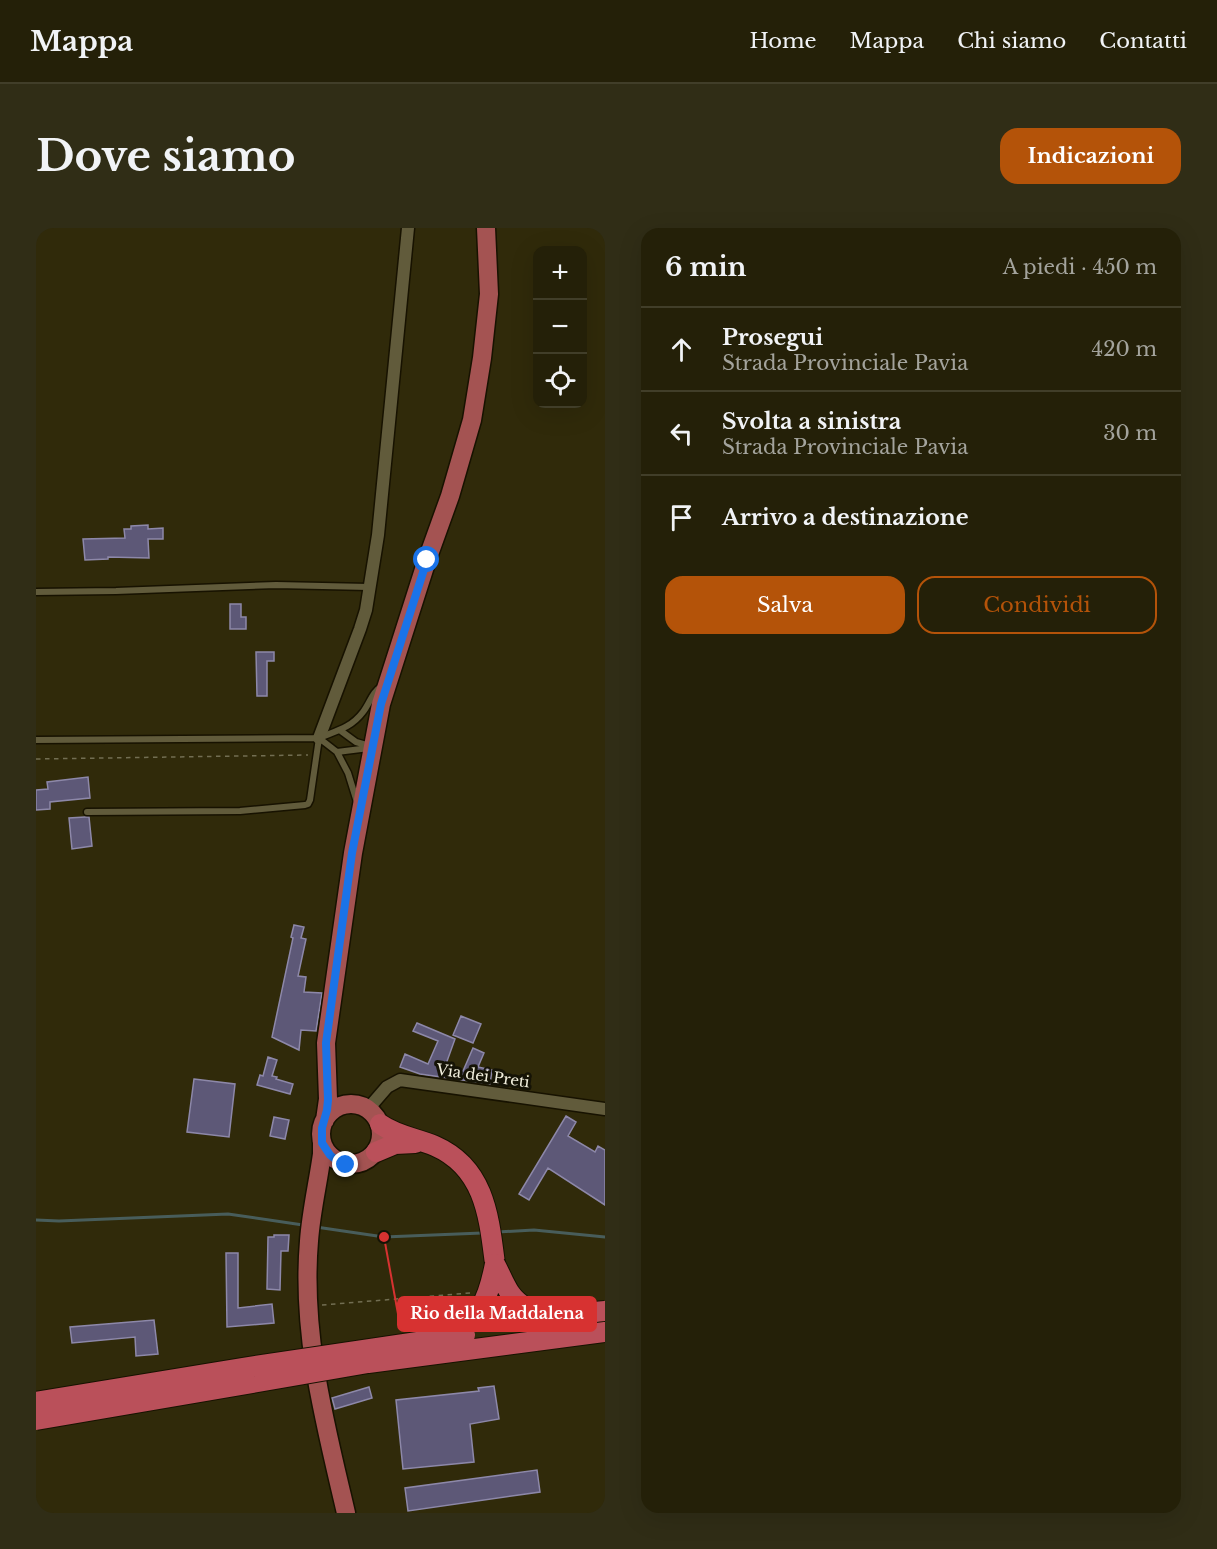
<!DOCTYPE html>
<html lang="it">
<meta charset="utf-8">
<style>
body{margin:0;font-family:"Libre Baskerville",serif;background:#302d16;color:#f1f3f6}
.controls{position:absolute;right:18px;top:18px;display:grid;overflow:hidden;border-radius:12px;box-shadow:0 6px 24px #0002}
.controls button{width:54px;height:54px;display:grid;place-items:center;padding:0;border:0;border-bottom:2px solid #413e29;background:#242008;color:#f1f3f6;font:30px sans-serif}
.stop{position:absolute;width:18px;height:18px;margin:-14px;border:4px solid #1a73e8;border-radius:50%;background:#fff}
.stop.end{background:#1a73e8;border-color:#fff;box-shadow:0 2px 6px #0008}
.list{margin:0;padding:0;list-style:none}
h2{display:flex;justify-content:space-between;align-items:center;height:78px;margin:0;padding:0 24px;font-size:26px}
h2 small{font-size:20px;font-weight:400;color:#a3a39c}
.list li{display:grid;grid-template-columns:39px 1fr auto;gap:18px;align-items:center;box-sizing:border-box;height:84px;padding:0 24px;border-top:2px solid #413e29}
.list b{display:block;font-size:22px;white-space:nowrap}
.list p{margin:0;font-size:20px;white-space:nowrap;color:#a3a39c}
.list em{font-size:20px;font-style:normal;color:#a3a39c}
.actions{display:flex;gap:12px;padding:18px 24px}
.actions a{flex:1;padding:14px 0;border:2px solid #b45309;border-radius:18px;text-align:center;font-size:21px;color:#b45309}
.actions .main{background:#b45309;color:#fff}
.icon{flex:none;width:33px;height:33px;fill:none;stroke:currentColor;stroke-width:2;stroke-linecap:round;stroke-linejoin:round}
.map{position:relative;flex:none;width:569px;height:1285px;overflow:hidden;border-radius:18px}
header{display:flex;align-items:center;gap:36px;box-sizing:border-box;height:84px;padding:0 30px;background:#242008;border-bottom:2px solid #413e29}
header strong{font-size:28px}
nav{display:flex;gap:33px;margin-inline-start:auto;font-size:21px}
.intro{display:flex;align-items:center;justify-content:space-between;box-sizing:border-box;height:144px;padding:0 36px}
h1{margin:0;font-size:42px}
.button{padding:15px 27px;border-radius:18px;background:#b45309;color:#fff;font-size:21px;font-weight:700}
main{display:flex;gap:36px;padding:0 36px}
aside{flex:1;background:#242008;border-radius:18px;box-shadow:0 6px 24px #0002}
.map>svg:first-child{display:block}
</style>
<header>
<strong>Mappa</strong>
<nav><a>Home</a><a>Mappa</a><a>Chi siamo</a><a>Contatti</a></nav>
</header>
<div class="intro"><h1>Dove siamo</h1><a class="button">Indicazioni</a></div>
<main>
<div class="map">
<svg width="569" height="1285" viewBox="0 0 569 1285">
<rect width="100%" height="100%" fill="#302a0a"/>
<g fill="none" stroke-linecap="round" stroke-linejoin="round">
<path stroke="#485d5b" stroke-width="3" d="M0,992L23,993L192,986L267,997
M280,999L348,1009L446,1005
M462,1004L498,1002L569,1009"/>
</g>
<path fill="#5d5877" stroke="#8d88a9" stroke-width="1.5" d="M112,297V301L127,300V311H112L113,330L72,329V331L49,332L47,311L89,310L88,301H95V298Z
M194,376H205V389H210V401H194Z
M220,424H238V433H231V468H221Z
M52,549L54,570L14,574V581L0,582V562L12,561L11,554Z
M49,589H53L56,618L36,621L33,590Z
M258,697L268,699L265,710L270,711L262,748L270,749L268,764L286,765L280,803L265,802L263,822L236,809L257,710L255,709Z
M425,788L445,796L437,815L417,807Z
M381,795L419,811L410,836L427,843L437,820L448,825L442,839L456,842L454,856L384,846L364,839L369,826L392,836L402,813L377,803Z
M232,829L241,832L236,848L241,849L240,851L257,856L254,866L221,857L224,847L227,848Z
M158,851L199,856L193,909L151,904Z
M530,888L540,894L532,908L559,924L562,918L569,922V977L512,940L493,972L483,966Z
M238,889L253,892L249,911L234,908Z
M238,1007H253L252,1023H245L244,1062L231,1061L232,1009H238Z
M190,1025H202V1080L236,1076L238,1095L191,1099Z
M118,1092L122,1126L100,1128L99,1109L36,1115L34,1099Z
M458,1158L463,1191L434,1196L438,1234L367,1241L360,1172L443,1163L442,1160Z
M333,1159L336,1170L299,1181L296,1170Z
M501,1242L504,1264L372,1283L369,1260Z"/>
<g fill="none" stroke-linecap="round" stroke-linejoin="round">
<defs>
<path id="service" d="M0,364L80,363L240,357L333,359
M305,503L320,514L334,518
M283,510L301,524L312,545L321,574
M0,512L283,510C300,503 315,500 327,484C334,475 336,464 346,458
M301,524L333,520
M51,584L204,583L269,577L272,576L274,572L283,510"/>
<path id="minor" d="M283,510L324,401L330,382L342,307L372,0
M332,881L351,859L364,852L569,881"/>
<path id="primary" d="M285 906a30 30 0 1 1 60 0a30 30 0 1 1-60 0Z
M289,892L292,871L290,815L317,625L345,476L391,332L414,268L436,192L446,130L453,66L450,0
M286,915V926C282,955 275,984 273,1013C265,1106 289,1195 310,1285"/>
<path id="trunk" d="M344,896C361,908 380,910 399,918C449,940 453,989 459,1036
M340,924L359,916L379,915"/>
</defs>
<use href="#service" stroke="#171200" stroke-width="9"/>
<use href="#minor" stroke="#171200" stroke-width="15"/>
<use href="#primary" stroke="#171200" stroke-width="21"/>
<use href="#trunk" stroke="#171200" stroke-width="22"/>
<path stroke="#726e52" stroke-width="1.5" stroke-dasharray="4.5 4.5" stroke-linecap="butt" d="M0,531L272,527
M286,1077L434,1065"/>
<use href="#service" stroke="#615b3b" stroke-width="6"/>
<use href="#minor" stroke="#615b3b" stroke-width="12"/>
<use href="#primary" stroke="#a45352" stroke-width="18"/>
<use href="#trunk" stroke="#ba505a" stroke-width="20"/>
<defs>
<path id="trunk-bridge" d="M459,1036C464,1045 468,1056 474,1065C496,1096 537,1086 569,1083
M406,1103C445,1094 452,1071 459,1036
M0,1174L206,1140L429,1107
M0,1192L332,1135L569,1104"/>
</defs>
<use href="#trunk-bridge" stroke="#171200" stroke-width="22" stroke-linecap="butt"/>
<use href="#trunk-bridge" stroke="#ba505a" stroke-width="20"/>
</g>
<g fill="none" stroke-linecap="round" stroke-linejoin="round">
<path stroke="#1a73e8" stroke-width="8" d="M310,937L317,936L300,932L294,927L286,915V900L291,882L292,872L290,815L316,625L345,476L391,332"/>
</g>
<g text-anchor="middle" stroke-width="6" stroke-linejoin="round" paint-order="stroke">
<g font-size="15" fill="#f0eddb" stroke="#151306">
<text transform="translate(447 848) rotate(8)" y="5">Via dei Preti</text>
</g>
</g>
<path fill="none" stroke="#d73231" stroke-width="2" d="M348 1009L362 1086"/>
<circle fill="#d73231" stroke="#151306" stroke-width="2" cx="348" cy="1009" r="6"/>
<rect fill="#d73231" stroke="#d73231" stroke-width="2" x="362" y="1069" width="198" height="34" rx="6"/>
<g font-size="16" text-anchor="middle" font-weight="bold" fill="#fff">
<text x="461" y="1091">Rio della Maddalena</text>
</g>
</svg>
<div class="controls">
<button>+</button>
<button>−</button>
<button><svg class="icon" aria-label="locate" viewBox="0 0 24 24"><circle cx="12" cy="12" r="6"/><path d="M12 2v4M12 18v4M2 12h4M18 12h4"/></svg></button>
</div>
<div class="stop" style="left:391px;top:332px"></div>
<div class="stop end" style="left:310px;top:937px"></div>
</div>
<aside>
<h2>6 min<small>A piedi · 450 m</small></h2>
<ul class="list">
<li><svg class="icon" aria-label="ahead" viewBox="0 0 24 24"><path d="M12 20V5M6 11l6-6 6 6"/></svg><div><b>Prosegui</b><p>Strada Provinciale Pavia</p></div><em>420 m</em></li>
<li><svg class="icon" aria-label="left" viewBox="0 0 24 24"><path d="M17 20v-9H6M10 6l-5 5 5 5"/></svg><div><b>Svolta a sinistra</b><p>Strada Provinciale Pavia</p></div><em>30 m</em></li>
<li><svg class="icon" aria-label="arrive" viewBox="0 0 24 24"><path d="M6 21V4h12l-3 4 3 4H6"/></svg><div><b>Arrivo a destinazione</b></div></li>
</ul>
<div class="actions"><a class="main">Salva</a><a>Condividi</a></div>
</aside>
</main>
